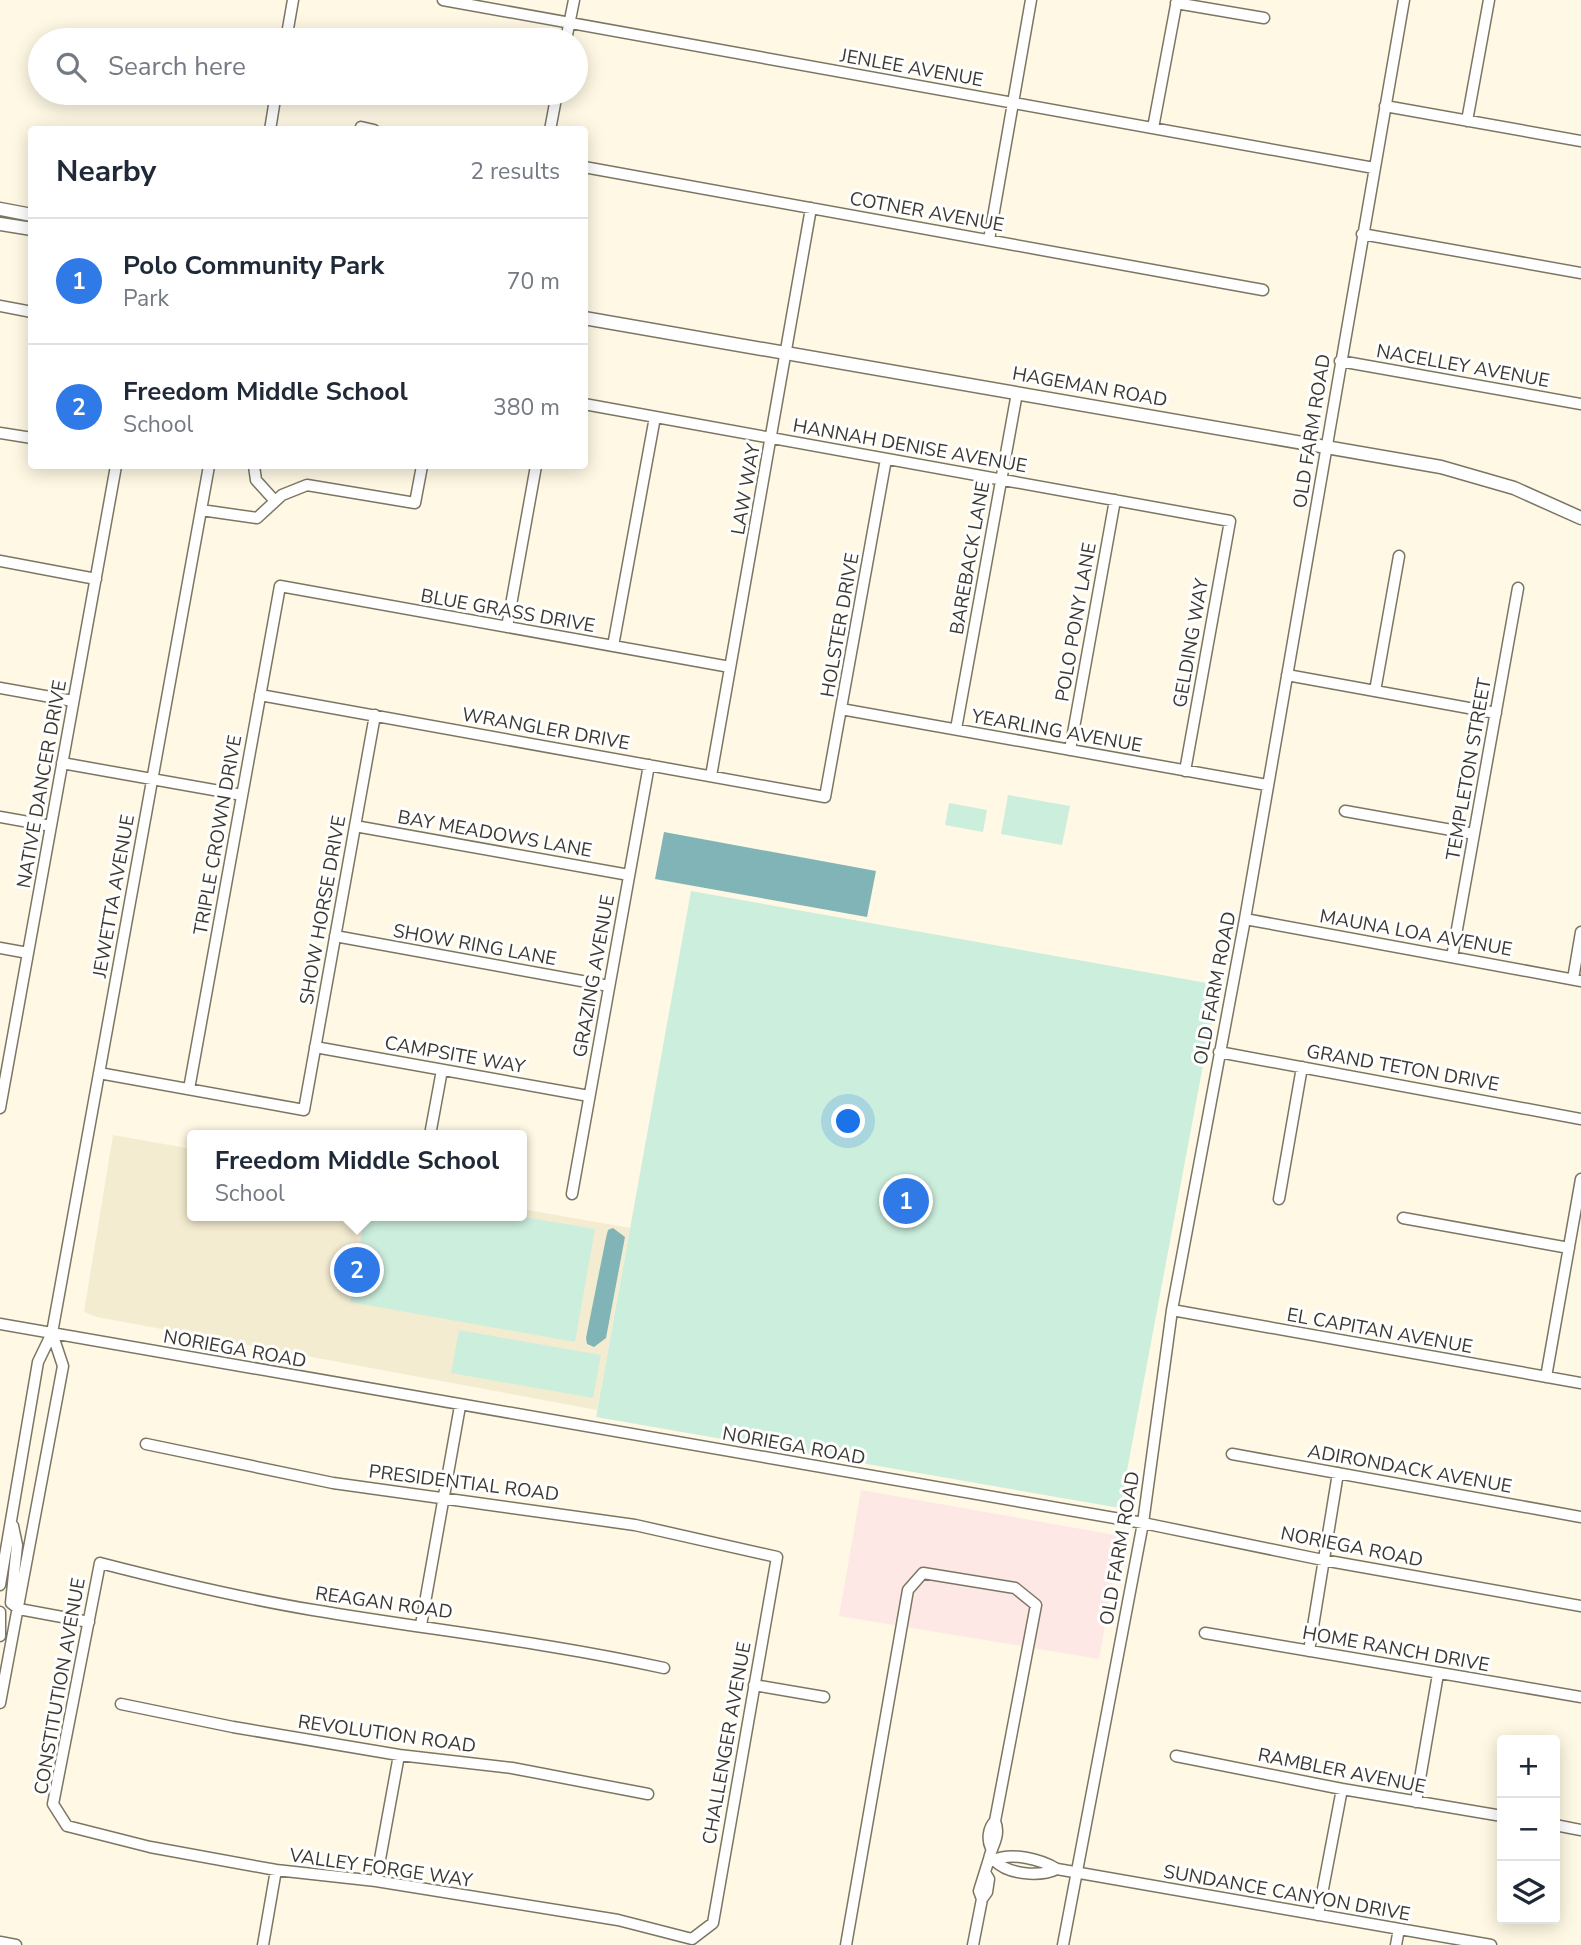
<!DOCTYPE html>
<meta charset="utf-8">
<style>
body{margin:0;font-family:"Nunito Sans",sans-serif;background:#f2f2f3;color:#1f2937}
.controls{position:absolute;right:21px;bottom:21px;display:grid;overflow:hidden;border-radius:7px;box-shadow:0 4px 18px #0003}
.controls button{width:63px;height:63px;display:grid;place-items:center;padding:0;border:0;border-bottom:2px solid #e0e1e3;background:#fff;color:#1f2937;font:35px sans-serif}
.you{position:absolute;left:849px;top:1122px;width:24px;height:24px;margin:-18px;border:5px solid #fff;border-radius:50%;background:#1a73e8;box-shadow:0 0 0 10px #1a73e833}
.badge{display:grid;place-items:center;width:46px;height:46px;border-radius:50%;background:#2f7ae6;color:#fff;font-size:23px;font-weight:700}
.pin{position:absolute;translate:-50% -50%;border:4px solid #fff;box-shadow:0 2px 7px #0006}
.popup{position:absolute;left:187px;top:1130px;width:340px;height:91px;box-sizing:border-box;display:grid;place-content:center;border-radius:7px;background:#fff;filter:drop-shadow(0 2px 5px #0005);font-size:23px;white-space:nowrap;color:#747a83}
.popup b{font-size:26px;color:#1f2937}
.popup::after{content:'';position:absolute;left:50%;top:100%;margin-left:-14px;border:14px solid transparent;border-top-color:#fff}
.list{margin:0;padding:0;list-style:none}
h2{display:flex;justify-content:space-between;align-items:center;height:91px;margin:0;padding:0 28px;font-size:30px}
h2 small{font-size:23px;font-weight:400;color:#747a83}
.list li{display:grid;grid-template-columns:46px 1fr auto;gap:21px;align-items:center;box-sizing:border-box;height:126px;padding:0 28px;border-top:2px solid #e0e1e3}
.list b{display:block;font-size:26px;white-space:nowrap}
.list p{margin:0;font-size:23px;white-space:nowrap;color:#747a83}
.list em{font-size:23px;font-style:normal;color:#747a83}
.icon{flex:none;width:38px;height:38px;fill:none;stroke:currentColor;stroke-width:2;stroke-linecap:round;stroke-linejoin:round}
.map{position:relative;flex:none;width:1581px;height:1945px;overflow:hidden}
.search{position:absolute;background:#fff;box-shadow:0 4px 18px #0003;left:28px;top:28px;width:560px;height:77px;display:flex;align-items:center;gap:18px;box-sizing:border-box;padding:0 24px;border-radius:38px;color:#747a83;font-size:26px}
.panel{position:absolute;background:#fff;box-shadow:0 4px 18px #0003;left:28px;top:126px;width:560px;height:343px;border-radius:7px}
.map>svg:first-child{display:block}
</style>
<div class="map">
<svg width="1581" height="1945" viewBox="0 0 1581 1945">
<rect width="100%" height="100%" fill="#fef8e4"/>
<path fill="#fee8e6" d="M861,1490L1121,1536L1099,1659L839,1616Z"/>
<path fill="#f4ecd1" d="M113,1135L192,1149V1216H522V1209L630,1228L597,1410L97,1317L84,1312Z"/>
<path fill="#ced" d="M1008,795L1070,806L1062,845L1001,834Z
M949,803L987,810L983,832L945,825Z
M691,891L1218,985L1120,1508L596,1417Z
M365,1216H518L595,1229L575,1342L350,1302Z
M459,1330L601,1355L593,1398L451,1373Z"/>
<path fill="#80b4b7" d="M664,832L876,871L867,917L655,879Z
M613,1228L625,1237L606,1338L594,1347L587,1344L586,1338L606,1238L608,1230Z"/>
<g fill="none" stroke-linecap="round" stroke-linejoin="round">
<defs>
<path id="minor" d="M443,0L1374,168
M1176,3L1264,18
M286,40L293,0
M566,40L574,0
M1385,106L1581,141
M1467,121L1489,0
M361,127L374,130
M1153,128L1177,0
M270,130L276,93
M550,130L557,93
M584,167L1263,290
M1362,234L1581,273
M989,240L1031,0
M0,306L32,312
M1340,361L1581,404
M584,404L1230,521L1185,771
M0,433L32,438
M254,466L256,480L275,501
M201,510L257,518L282,495L307,485L415,503L422,466
M0,561L96,579
M507,627L536,466
M613,646L655,417
M1287,675L1496,713
M0,688L73,701
M1375,691L1399,556
M260,695L825,797L886,459
M841,709L1267,785
M956,729L1017,393
M1070,750L1115,500
M62,763L242,795
M711,776L811,208
M1345,811L1474,834
M0,817L51,826
M355,826L629,875
M1245,919L1581,981
M335,936L609,986
M0,948L28,953
M1452,957L1518,588
M1573,979L1581,932
M315,1047L589,1096
M1219,1052L1581,1119
M99,1073L304,1110L375,715
M189,1089L280,586L730,667
M0,1108L116,466
M430,1135L442,1070
M572,1194L649,765
M1279,1199L1302,1067
M1403,1218L1569,1248
M1172,1310L1581,1383
M0,1324L1143,1523L1323,1560L1581,1606
M1546,1377L1581,1179
M146,1444L333,1483L635,1525L777,1557L713,1923L692,1939L618,1920L376,1881L276,1870L150,1847L67,1826L53,1804L100,1563C170,1581 241,1598 313,1610C431,1630 546,1642 664,1668
M1232,1454L1581,1517
M13,1526L17,1545L11,1603L19,1609L89,1622
M0,1585L38,1362L52,1333L209,466
M0,1612V1636
M421,1625L460,1406
M1205,1633L1581,1697
M1309,1651L1338,1473
M754,1685L824,1697
M0,1703L63,1366L52,1333
M121,1704L233,1727L399,1755L512,1768L648,1794
M1176,1756L1342,1789L1502,1816
M1416,1802L1438,1674
M1555,1825L1581,1830
M991,1848C987,1840 988,1828 995,1821C1001,1836 992,1845 989,1859L994,1860
M1057,1869C1040,1877 1008,1875 994,1860C1012,1852 1040,1859 1057,1869L1491,1945
M986,1874L989,1879L987,1892L982,1899L979,1891L989,1859
M376,1881L399,1755
M1318,1915L1342,1789
M0,1942L16,1945
M263,1945L276,1870
M846,1945L908,1590L923,1573L1015,1588L1036,1605L995,1821
M973,1945L982,1899
M1063,1945L1143,1523L1172,1310L1245,919L1404,0
M1396,1945L1399,1929"/>
<path id="major" d="M0,209L32,215
M0,224L32,229
M584,318L1441,467L1514,488L1581,518"/>
</defs>
<use href="#minor" stroke="#7b7664" stroke-width="13"/>
<use href="#major" stroke="#7b7664" stroke-width="15"/>
<use href="#minor" stroke="#fff" stroke-width="10"/>
<use href="#major" stroke="#fff" stroke-width="12"/>
</g>
<g text-anchor="middle" stroke-width="6" stroke-linejoin="round" paint-order="stroke">
<g font-size="19" fill="#3c3932" stroke="#fff">
<text transform="translate(912 67) rotate(10)" y="7">JENLEE AVENUE</text>
<text transform="translate(927 211) rotate(10)" y="7">COTNER AVENUE</text>
<text transform="translate(1463 365) rotate(10)" y="7">NACELLEY AVENUE</text>
<text transform="translate(1090 386) rotate(10)" y="7">HAGEMAN ROAD</text>
<text transform="translate(1311 431) rotate(-81)" y="7">OLD FARM ROAD</text>
<text transform="translate(910 445) rotate(10)" y="7">HANNAH DENISE AVENUE</text>
<text transform="translate(745 489) rotate(-80)" y="7">LAW WAY</text>
<text transform="translate(969 558) rotate(-80)" y="7">BAREBACK LANE</text>
<text transform="translate(508 610) rotate(10)" y="7">BLUE GRASS DRIVE</text>
<text transform="translate(1075 622) rotate(-80)" y="7">POLO PONY LANE</text>
<text transform="translate(839 625) rotate(-80)" y="7">HOLSTER DRIVE</text>
<text transform="translate(1190 643) rotate(-80)" y="7">GELDING WAY</text>
<text transform="translate(546 728) rotate(10)" y="7">WRANGLER DRIVE</text>
<text transform="translate(1057 730) rotate(10)" y="7">YEARLING AVENUE</text>
<text transform="translate(1468 769) rotate(-80)" y="7">TEMPLETON STREET</text>
<text transform="translate(41 784) rotate(-80)" y="7">NATIVE DANCER DRIVE</text>
<text transform="translate(495 833) rotate(10)" y="7">BAY MEADOWS LANE</text>
<text transform="translate(217 835) rotate(-80)" y="7">TRIPLE CROWN DRIVE</text>
<text transform="translate(113 896) rotate(-80)" y="7">JEWETTA AVENUE</text>
<text transform="translate(322 910) rotate(-80)" y="7">SHOW HORSE DRIVE</text>
<text transform="translate(1416 932) rotate(10)" y="7">MAUNA LOA AVENUE</text>
<text transform="translate(475 944) rotate(10)" y="7">SHOW RING LANE</text>
<text transform="translate(593 976) rotate(-80)" y="7">GRAZING AVENUE</text>
<text transform="translate(1214 988) rotate(-79)" y="7">OLD FARM ROAD</text>
<text transform="translate(455 1054) rotate(10)" y="7">CAMPSITE WAY</text>
<text transform="translate(1403 1067) rotate(10)" y="7">GRAND TETON DRIVE</text>
<text transform="translate(1380 1330) rotate(10)" y="7">EL CAPITAN AVENUE</text>
<text transform="translate(235 1348) rotate(10)" y="7">NORIEGA ROAD</text>
<text transform="translate(794 1445) rotate(10)" y="7">NORIEGA ROAD</text>
<text transform="translate(1410 1468) rotate(10)" y="7">ADIRONDACK AVENUE</text>
<text transform="translate(464 1482) rotate(7)" y="7">PRESIDENTIAL ROAD</text>
<text transform="translate(1352 1546) rotate(11)" y="7">NORIEGA ROAD</text>
<text transform="translate(1119 1548) rotate(-80)" y="7">OLD FARM ROAD</text>
<text transform="translate(384 1602) rotate(8)" y="7">REAGAN ROAD</text>
<text transform="translate(1396 1648) rotate(10)" y="7">HOME RANCH DRIVE</text>
<text transform="translate(59 1686) rotate(-80)" y="7">CONSTITUTION AVENUE</text>
<text transform="translate(387 1733) rotate(8)" y="7">REVOLUTION ROAD</text>
<text transform="translate(726 1743) rotate(-80)" y="7">CHALLENGER AVENUE</text>
<text transform="translate(1342 1770) rotate(11)" y="7">RAMBLER AVENUE</text>
<text transform="translate(381 1867) rotate(8)" y="7">VALLEY FORGE WAY</text>
<text transform="translate(1287 1892) rotate(10)" y="7">SUNDANCE CANYON DRIVE</text>
</g>
</g>
</svg>
<div class="controls">
<button>+</button>
<button>−</button>
<button><svg class="icon" aria-label="layers" viewBox="0 0 24 24"><path d="M12 4l9 5-9 5-9-5zM3 14l9 5 9-5"/></svg></button>
</div>
<div class="you"></div>
<div class="pin badge" style="left:906px;top:1201px">1</div>
<div class="pin badge" style="left:357px;top:1270px">2</div>
<div class="popup"><b>Freedom Middle School</b>School</div>
<div class="search"><svg class="icon" aria-label="search" viewBox="0 0 24 24"><circle cx="10" cy="10" r="6"/><path d="M15 15l6 6"/></svg>Search here</div>
<section class="panel">
<h2>Nearby<small>2 results</small></h2>
<ul class="list">
<li><span class="badge">1</span><div><b>Polo Community Park</b><p>Park</p></div><em>70 m</em></li>
<li><span class="badge">2</span><div><b>Freedom Middle School</b><p>School</p></div><em>380 m</em></li>
</ul>
</section>
</div>
